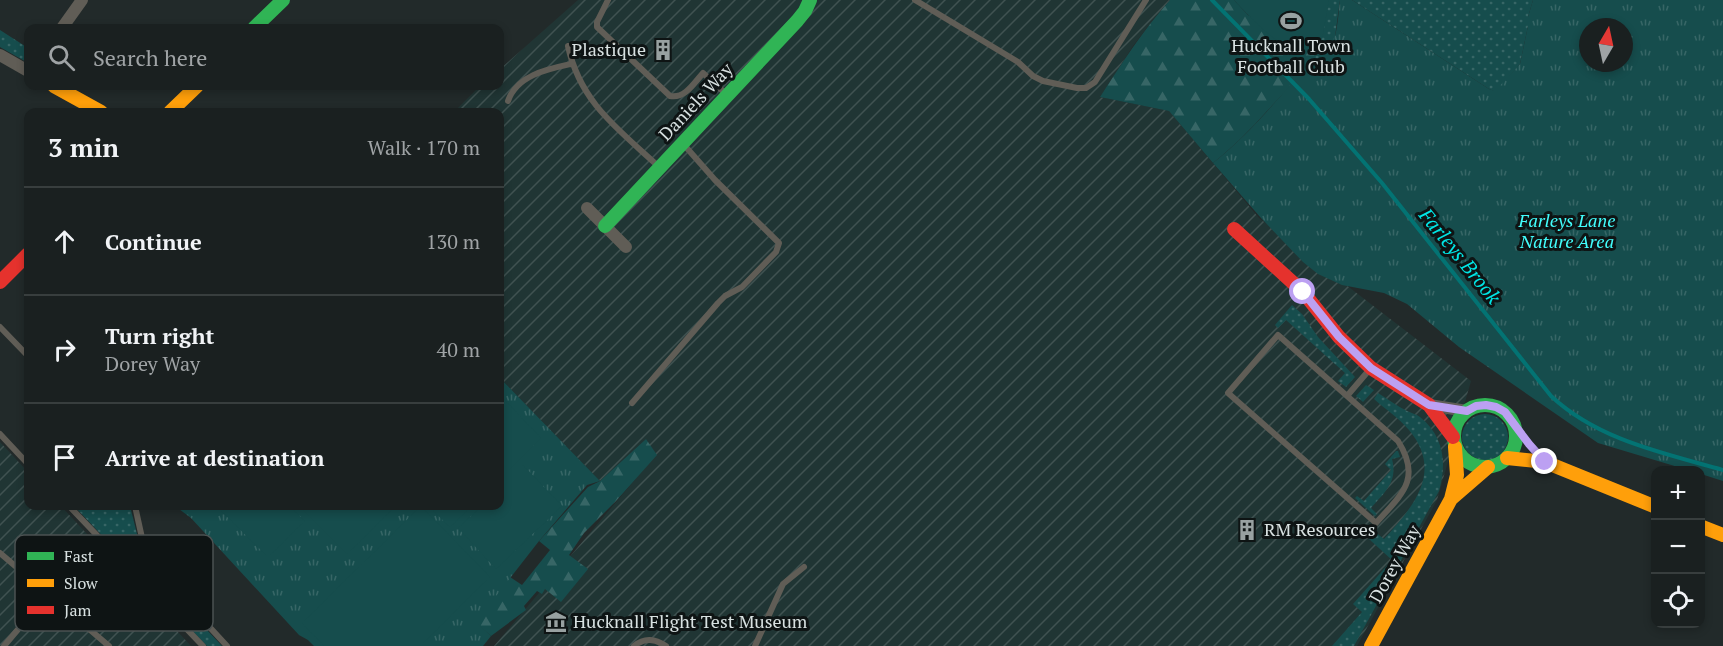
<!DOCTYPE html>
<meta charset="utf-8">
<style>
body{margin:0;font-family:"PT Serif",serif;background:#272d2d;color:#f1f3f6}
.controls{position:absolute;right:18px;bottom:18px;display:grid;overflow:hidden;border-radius:12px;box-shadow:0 3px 9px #0003}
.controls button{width:54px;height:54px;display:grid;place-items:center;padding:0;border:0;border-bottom:2px solid #383e3e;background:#1a2020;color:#f1f3f6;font:30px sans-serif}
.compass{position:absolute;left:1579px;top:18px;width:54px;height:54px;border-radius:50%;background:#1a2020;box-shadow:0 3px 9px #0003;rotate:9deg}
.stop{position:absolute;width:18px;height:18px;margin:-14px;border:4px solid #bca0f2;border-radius:50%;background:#fff}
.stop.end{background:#bca0f2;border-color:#fff;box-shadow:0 2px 6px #0008}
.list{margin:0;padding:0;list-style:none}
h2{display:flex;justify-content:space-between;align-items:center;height:78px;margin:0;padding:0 24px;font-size:26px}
h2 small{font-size:20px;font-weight:400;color:#9fa3a5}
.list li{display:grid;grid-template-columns:39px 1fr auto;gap:18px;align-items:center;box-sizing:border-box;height:108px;padding:0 24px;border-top:2px solid #383e3e}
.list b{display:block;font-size:22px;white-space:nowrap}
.list p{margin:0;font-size:20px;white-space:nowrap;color:#9fa3a5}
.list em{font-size:20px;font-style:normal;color:#9fa3a5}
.icon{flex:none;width:33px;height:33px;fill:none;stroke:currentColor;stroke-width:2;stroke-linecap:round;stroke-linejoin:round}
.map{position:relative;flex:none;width:1723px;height:646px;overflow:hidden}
.search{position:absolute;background:#1a2020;box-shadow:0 3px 9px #0003;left:24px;top:24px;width:480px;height:66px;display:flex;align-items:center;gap:15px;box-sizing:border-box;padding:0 21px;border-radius:12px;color:#9fa3a5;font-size:22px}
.panel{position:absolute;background:#1a2020;box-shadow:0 3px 9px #0003;left:24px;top:108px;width:480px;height:402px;border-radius:12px}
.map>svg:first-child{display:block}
</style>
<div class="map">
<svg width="1723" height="646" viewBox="0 0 1723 646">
<defs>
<pattern id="industrial-furrows" width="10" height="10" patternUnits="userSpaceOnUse" patternTransform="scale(1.5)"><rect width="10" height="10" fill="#203534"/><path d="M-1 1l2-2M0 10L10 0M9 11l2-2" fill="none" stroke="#405251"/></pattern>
<pattern id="grass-dots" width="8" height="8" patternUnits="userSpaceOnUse" patternTransform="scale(1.5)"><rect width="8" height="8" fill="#164d4d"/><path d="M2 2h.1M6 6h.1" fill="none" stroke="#376666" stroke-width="1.8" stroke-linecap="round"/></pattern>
<pattern id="forest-firs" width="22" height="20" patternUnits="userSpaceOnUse" patternTransform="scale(1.5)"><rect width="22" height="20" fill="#164d4d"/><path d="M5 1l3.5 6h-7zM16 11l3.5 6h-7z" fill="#376666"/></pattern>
<pattern id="park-tufts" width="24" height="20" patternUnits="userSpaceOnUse" patternTransform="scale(1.5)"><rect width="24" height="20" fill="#164d4d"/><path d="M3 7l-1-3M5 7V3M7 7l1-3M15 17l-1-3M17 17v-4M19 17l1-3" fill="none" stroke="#376666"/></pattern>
</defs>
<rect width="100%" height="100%" fill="#222a2a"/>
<path fill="url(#industrial-furrows)" d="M578,0H1170L1152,21L1133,46L1100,97L1169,111L1259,218L1471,381L1437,500L1357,646H494L656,455L646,439L600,481L500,378V112H454L480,86H500V69Z
M0,442L28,472V506H61L191,646H0Z"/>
<path fill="url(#grass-dots)" d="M1234,0H1340L1334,44L1330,53L1320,68L1310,61L1320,45L1315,41L1301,45Z
M1352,0H1533L1528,17V26L1520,64L1496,92L1489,89Z
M0,30L28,48V63L0,47Z
M1292,305L1302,314L1318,337L1355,377L1346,387L1338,381L1345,373L1286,320L1278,328L1275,325Z
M1366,385L1374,390L1363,402L1356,396Z
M1378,393C1388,399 1397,406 1407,411C1411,413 1416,414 1420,417C1444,436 1447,463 1439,491L1354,646H1332L1362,612L1353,604L1392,560L1369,539L1375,532L1384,539C1413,507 1444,472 1409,430C1399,418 1385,409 1374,399Z
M1462 437a23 23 0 1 1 46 0a23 23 0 1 1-46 0Z
M1396,451H1398L1400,457L1392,459C1398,482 1385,492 1371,508L1377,514L1375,516L1355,498L1357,496L1364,501L1391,470L1385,464Z
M74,506H130L142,554L155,575L222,646H207Z"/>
<path fill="url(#forest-firs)" d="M1170,0H1234L1248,15L1301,45L1315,41L1321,45C1306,69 1287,90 1267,111C1250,130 1233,147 1213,163L1169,111L1100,97C1122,63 1143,30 1170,0Z
M646,439L657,455L616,501L584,533L569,555L588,569L561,602L545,589L542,594L537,591L524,606L526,610L491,636L475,622L510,577L522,585L550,550L539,541L588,487L600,481Z"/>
<path fill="url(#park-tufts)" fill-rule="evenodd" d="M1340,0H1352L1489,89L1495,91L1520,64L1528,26V17L1533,0H1723V481L1701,474L1700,470H1688L1598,443L1459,347L1407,304L1384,293L1342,285L1318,274L1303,262L1261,218L1213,163C1250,134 1280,97 1310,61L1320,67C1337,43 1337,28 1340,0ZM1588,27H1624V63H1588Z
M500,378L600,481L587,485L539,541L476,622L491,636L483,646H314L308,640L299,635L191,518L175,506H500Z"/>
<path fill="#164d4d" d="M1234,0H1329L1321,45L1315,41C1304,44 1293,47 1281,42C1270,38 1243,10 1234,0Z
M500,395L541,438L500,479Z
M523,465L562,506L496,569L458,528L482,506H500V488Z
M222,506H289L305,521L268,557L219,509Z
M299,506H396L347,554Z
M421,506L490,577L420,646H324L302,623Z
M428,506H472L450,527Z"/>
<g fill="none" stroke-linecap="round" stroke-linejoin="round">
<path stroke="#037373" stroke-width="4" d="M1212,0L1309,99L1382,183L1551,396C1598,440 1663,453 1723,470"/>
<path stroke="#605d56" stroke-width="6" d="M608,0L597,22V27L670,96C685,99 694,83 703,73L725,93
M915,0L1018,62L1033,76L1043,81L1077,88H1086L1095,82L1146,0
M568,46C580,102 618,129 657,165
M508,101C517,75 548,69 571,64
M0,327L28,356
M1278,335L1398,441C1422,479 1402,494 1376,523L1228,393Z
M1347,396L1370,369
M632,403L718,303L725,296L742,287L776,252L779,243L715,180L685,146
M0,434L28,464
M69,506L203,646
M135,506L144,547L155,568L227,646
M0,553L109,646
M4,646L48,594
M634,646C645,637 655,639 666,646
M755,646L783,584L804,567"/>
<path stroke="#605d56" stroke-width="12" d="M62,28L82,0
M0,55L28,71
M587,208L626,247
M1429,405L1467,411"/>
<path stroke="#30b455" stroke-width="14" d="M254,28L283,0
M605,226L797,21L805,11L810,0
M1454 436a31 31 0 1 1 62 0a31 31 0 1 1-62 0Z"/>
<path stroke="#ff9f0a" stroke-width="14" d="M54,86L101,112
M170,112L197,86
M1507,458L1545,462L1656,507
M1451,499L1488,467
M1700,526L1723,535
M1371,646L1451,499L1457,475L1455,447"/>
<path stroke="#e5322d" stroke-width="14" d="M1234,229L1303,292L1339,337L1371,368L1429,405L1453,437
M0,282L28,254"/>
</g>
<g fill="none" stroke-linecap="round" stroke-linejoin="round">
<path stroke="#bca0f2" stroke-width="8" d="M1303,292L1339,337L1371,368L1429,405L1467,411L1476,406L1486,405L1496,407L1505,412L1529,444L1545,462"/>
</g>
<defs>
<symbol id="stadium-bare" viewBox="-9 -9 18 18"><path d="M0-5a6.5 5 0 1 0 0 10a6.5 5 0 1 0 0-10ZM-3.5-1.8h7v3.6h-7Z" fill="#98a1a1" stroke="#0e1414" stroke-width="2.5" paint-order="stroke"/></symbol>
<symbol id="building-bare" viewBox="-9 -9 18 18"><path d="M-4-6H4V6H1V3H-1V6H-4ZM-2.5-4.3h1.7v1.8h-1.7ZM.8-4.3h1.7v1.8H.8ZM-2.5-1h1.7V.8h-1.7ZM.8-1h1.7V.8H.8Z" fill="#98a1a1" stroke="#0e1414" stroke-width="2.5" paint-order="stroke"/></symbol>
<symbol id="museum-bare" viewBox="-9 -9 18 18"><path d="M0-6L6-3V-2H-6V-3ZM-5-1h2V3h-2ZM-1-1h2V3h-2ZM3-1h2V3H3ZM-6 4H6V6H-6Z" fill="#98a1a1" stroke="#0e1414" stroke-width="2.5" paint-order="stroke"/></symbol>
</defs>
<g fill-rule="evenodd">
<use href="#stadium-bare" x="1276" y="6" width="30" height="30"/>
<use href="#building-bare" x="648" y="35" width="30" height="30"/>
<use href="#building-bare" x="1232" y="515" width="30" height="30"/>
<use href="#museum-bare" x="541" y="607" width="30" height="30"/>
</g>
<g text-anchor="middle" stroke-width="6" stroke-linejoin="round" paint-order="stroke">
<g font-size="18" fill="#d8e1e1" stroke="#0e1414" text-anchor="start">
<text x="1291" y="52" text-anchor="middle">Hucknall Town<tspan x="1291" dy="21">Football Club</tspan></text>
<text x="646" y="56" text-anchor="end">Plastique</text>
<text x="1264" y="536">RM Resources</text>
<text x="573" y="628">Hucknall Flight Test Museum</text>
</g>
<g font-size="18" fill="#d8e1e1" stroke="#0e1414">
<text transform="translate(696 102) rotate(-47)" y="6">Daniels Way</text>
<text transform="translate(1395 564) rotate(-61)" y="6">Dorey Way</text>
</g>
<g font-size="18" font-style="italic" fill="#42fdfc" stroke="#0e1414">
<text x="1567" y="227">Farleys Lane<tspan x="1567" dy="21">Nature Area</tspan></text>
</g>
<g font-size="20" font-style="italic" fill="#00e5e5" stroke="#0e1414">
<text transform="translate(1460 256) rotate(51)" y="7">Farleys Brook</text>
</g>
</g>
<rect x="15" y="535" width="198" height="96" rx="9" fill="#0e1414" stroke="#4b5252" stroke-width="1.5"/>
<rect x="27" y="552" width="27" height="8" fill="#30b455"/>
<rect x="27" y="579" width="27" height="8" fill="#ff9f0a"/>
<rect x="27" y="606" width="27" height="8" fill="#e5322d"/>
<g font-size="16" fill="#d8e1e1">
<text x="64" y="562">Fast</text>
<text x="64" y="589">Slow</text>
<text x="64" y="616">Jam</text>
</g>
</svg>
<div class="controls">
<button>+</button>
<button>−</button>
<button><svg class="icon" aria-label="locate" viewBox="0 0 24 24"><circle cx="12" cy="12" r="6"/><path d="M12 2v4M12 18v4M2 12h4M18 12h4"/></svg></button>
</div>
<svg class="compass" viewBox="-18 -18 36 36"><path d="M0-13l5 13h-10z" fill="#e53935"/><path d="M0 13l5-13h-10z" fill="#9fa3a5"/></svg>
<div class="stop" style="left:1303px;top:292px"></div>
<div class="stop end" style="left:1545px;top:462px"></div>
<div class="search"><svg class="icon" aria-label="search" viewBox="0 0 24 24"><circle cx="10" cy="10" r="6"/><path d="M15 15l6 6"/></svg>Search here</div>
<section class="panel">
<h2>3 min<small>Walk · 170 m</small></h2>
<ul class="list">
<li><svg class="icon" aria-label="ahead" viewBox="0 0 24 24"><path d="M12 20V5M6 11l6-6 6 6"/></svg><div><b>Continue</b></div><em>130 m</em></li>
<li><svg class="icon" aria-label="right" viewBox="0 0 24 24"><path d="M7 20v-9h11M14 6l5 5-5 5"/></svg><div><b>Turn right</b><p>Dorey Way</p></div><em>40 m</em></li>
<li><svg class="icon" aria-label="arrive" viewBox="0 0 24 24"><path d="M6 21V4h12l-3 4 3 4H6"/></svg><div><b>Arrive at destination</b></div></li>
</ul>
</section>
</div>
